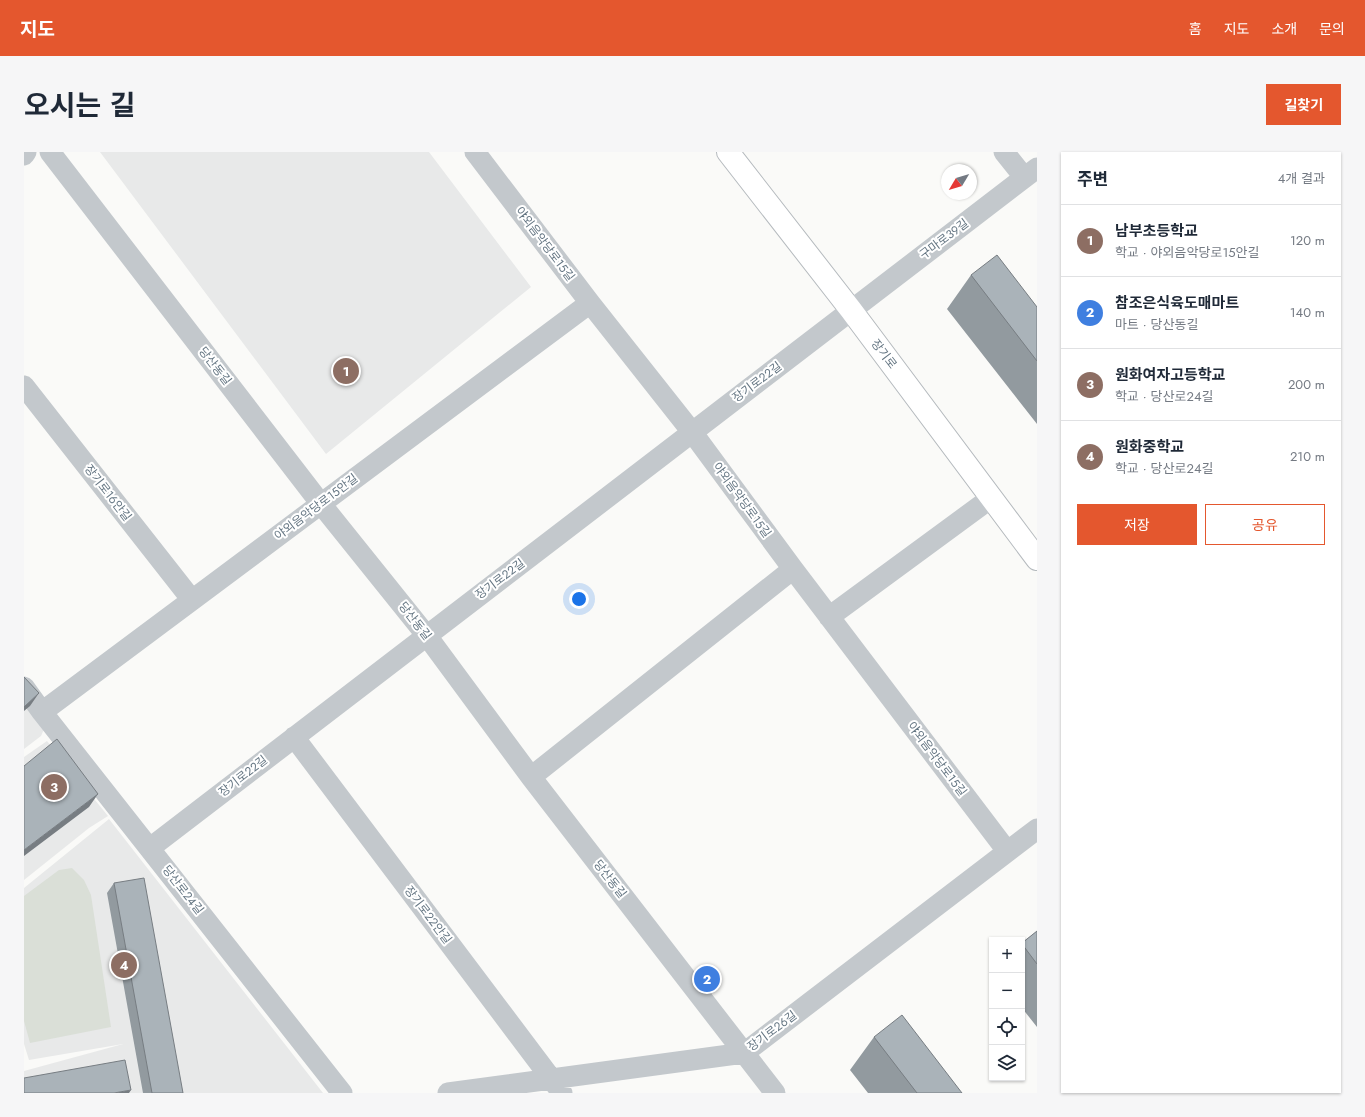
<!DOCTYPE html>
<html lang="ko">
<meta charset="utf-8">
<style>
body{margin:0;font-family:Jost,"Noto Sans KR",sans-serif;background:#f6f6f7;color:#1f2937}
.controls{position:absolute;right:12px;bottom:12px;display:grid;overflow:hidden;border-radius:0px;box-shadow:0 1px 3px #0004}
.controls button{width:36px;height:36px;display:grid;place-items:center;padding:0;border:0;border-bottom:1px solid #e0e1e3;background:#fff;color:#1f2937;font:20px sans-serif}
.compass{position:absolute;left:917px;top:12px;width:36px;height:36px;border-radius:50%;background:#fff;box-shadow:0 1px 3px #0004;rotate:232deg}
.you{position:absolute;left:555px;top:447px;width:14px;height:14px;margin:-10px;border:3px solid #fff;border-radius:50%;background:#1a73e8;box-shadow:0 0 0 6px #1a73e833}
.badge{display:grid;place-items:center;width:26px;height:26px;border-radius:50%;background:#e4572e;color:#fff;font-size:13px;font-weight:700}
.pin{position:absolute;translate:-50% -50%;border:2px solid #fff;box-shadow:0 1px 4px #0006}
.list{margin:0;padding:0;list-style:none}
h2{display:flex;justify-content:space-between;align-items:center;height:52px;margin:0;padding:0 16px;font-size:17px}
h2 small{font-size:13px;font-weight:400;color:#747a83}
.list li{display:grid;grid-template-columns:26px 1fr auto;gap:12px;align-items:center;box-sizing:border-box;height:72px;padding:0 16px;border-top:1px solid #e0e1e3}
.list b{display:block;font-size:15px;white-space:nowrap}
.list p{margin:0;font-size:13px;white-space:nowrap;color:#747a83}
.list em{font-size:13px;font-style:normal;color:#747a83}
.actions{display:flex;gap:8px;padding:12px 16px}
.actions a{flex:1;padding:9px 0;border:1px solid #e4572e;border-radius:0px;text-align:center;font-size:14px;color:#e4572e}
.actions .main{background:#e4572e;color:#fff}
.icon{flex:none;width:22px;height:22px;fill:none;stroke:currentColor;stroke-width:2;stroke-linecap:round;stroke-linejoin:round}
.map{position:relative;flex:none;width:1013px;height:941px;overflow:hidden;border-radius:0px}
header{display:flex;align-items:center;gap:24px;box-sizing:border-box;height:56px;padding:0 20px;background:#e4572e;color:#fff}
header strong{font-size:19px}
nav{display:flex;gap:22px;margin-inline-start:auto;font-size:14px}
.intro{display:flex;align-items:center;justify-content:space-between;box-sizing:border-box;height:96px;padding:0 24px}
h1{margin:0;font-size:28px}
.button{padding:10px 18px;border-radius:0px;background:#e4572e;color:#fff;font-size:14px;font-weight:700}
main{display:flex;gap:24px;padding:0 24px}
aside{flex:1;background:#fff;border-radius:0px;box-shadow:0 1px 3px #0004}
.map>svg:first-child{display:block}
</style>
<header>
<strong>지도</strong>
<nav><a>홈</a><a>지도</a><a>소개</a><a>문의</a></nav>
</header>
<div class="intro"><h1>오시는 길</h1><a class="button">길찾기</a></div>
<main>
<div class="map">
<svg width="1013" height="941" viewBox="0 0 1013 941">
<rect width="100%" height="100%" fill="#fafaf8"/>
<path fill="#e8e9e9" d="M76,0H405L507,135L302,302Z
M0,547L21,575L17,584L0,597Z
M23,589L84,664L65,676L0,728V605Z
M85,667L299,941H0V919L99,892L5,908L0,892V736Z"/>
<path fill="#dadfd7" d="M48,716L60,728L67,743L87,875L6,891L0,869V744L35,718Z"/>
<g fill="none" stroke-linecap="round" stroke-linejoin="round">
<defs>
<path id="major" d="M704,0L827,158L1013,407"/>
</defs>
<use href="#major" stroke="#b5babe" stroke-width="24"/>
<path stroke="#c3c8cc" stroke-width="21" d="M26,0L297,352L403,484L507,625L751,941
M451,0L566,151L668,280L769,417L983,699
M980,0L1000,25
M0,3L2,0
M0,234L168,448
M805,465L967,346
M0,535L18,560L318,941
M18,560L566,151
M270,585L538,941
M507,625L769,417
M126,696L1013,16
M424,941L720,901L1013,677"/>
<use href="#major" stroke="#fff" stroke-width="22"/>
</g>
<path fill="#929a9f" d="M947,123L1013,155V272L923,157Z
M90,731L159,941H119L83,741Z
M1013,779V875L998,856V791Z
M850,885L938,941H844L826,918Z"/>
<path fill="#777d82" d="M15,541L6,554L0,559V555Z
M74,642L65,655L0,704V698Z
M107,938L105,941H90Z"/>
<path fill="#aab3b9" stroke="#777d82" d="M973,103L1013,155V209L947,123Z
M0,525L15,541L0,555Z
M33,587L74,642L0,698V614Z
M120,726L159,941H128L90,731Z
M1013,779V812L998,792V791Z
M878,863L938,941H893L850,885Z
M101,908L107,938L90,941H0V926Z"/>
<g text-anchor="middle" stroke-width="4" stroke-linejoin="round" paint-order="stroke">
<g font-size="12" fill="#657683" stroke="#fff">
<text transform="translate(920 87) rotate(-37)" y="4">구마로39길</text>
<text transform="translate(521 92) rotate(53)" y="4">야외음악당로15길</text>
<text transform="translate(860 202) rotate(53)" y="4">장기로</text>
<text transform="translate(191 214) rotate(52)" y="4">당산동길</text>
<text transform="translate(733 230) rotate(-37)" y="4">장기로22길</text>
<text transform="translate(84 341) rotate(52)" y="4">장기로16안길</text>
<text transform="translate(718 348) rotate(54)" y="4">야외음악당로15길</text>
<text transform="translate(292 355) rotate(-37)" y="4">야외음악당로15안길</text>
<text transform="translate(476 427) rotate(-37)" y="4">장기로22길</text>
<text transform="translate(391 469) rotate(52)" y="4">당산동길</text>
<text transform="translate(913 607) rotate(53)" y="4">야외음악당로15길</text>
<text transform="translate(219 624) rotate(-38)" y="4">장기로22길</text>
<text transform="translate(586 727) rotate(52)" y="4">당산동길</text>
<text transform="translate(159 738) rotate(52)" y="4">당산로24길</text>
<text transform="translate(404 763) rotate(53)" y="4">장기로22안길</text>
<text transform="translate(748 879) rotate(-37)" y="4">장기로26길</text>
</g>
</g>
</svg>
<div class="controls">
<button>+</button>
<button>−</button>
<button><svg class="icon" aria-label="locate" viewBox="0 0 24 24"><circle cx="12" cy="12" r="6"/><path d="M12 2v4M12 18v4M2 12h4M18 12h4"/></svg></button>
<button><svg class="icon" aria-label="layers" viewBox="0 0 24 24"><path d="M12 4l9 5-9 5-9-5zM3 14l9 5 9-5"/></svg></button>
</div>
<svg class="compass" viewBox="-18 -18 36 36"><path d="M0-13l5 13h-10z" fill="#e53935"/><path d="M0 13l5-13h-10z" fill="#747a83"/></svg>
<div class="you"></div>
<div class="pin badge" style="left:322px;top:219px;background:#8d6e63">1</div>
<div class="pin badge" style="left:683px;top:827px;background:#3f7fe0">2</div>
<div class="pin badge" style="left:30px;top:635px;background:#8d6e63">3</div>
<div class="pin badge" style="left:100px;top:813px;background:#8d6e63">4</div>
</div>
<aside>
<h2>주변<small>4개 결과</small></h2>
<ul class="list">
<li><span class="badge" style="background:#8d6e63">1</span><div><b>남부초등학교</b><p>학교 · 야외음악당로15안길</p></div><em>120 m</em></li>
<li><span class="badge" style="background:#3f7fe0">2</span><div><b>참조은식육도매마트</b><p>마트 · 당산동길</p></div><em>140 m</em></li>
<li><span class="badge" style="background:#8d6e63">3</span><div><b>원화여자고등학교</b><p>학교 · 당산로24길</p></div><em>200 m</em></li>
<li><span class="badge" style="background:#8d6e63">4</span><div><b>원화중학교</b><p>학교 · 당산로24길</p></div><em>210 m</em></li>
</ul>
<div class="actions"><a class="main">저장</a><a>공유</a></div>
</aside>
</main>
